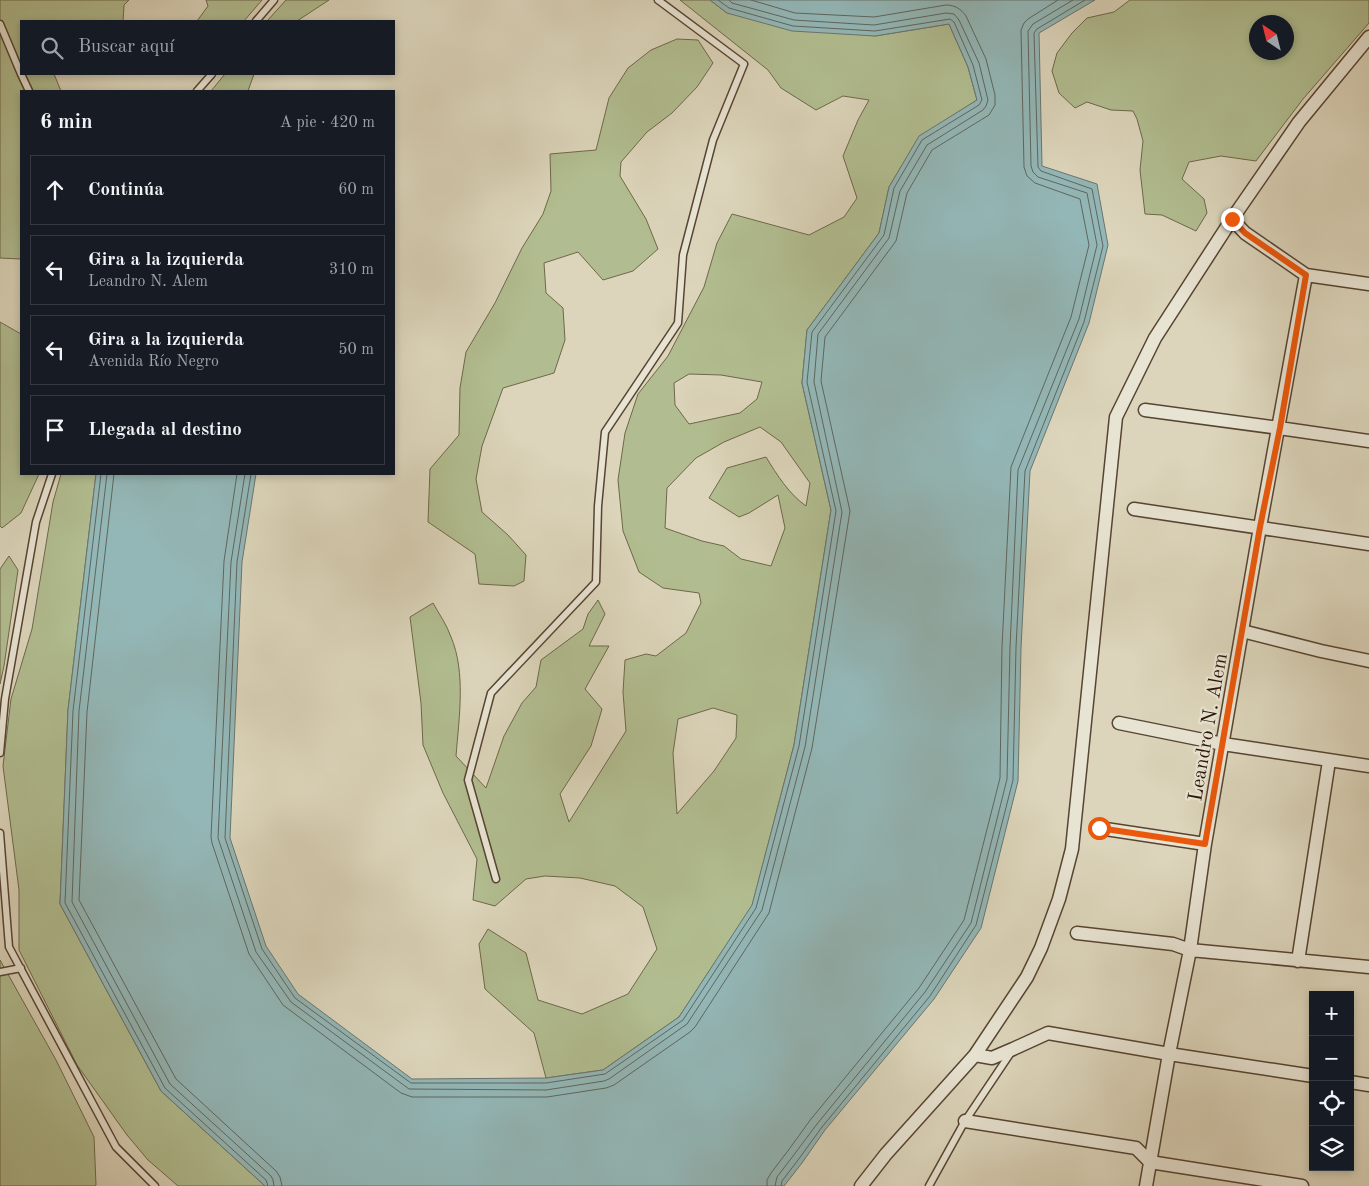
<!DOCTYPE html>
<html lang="es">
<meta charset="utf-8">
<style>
body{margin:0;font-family:"Old Standard TT",serif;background:#242831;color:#f1f3f6}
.controls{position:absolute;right:15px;bottom:15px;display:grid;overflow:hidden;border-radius:0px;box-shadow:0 2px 8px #0003}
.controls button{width:45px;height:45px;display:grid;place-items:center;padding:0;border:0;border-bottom:1px solid #363941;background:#171b24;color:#f1f3f6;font:25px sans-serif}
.compass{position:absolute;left:1249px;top:15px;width:45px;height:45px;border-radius:50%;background:#171b24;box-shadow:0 2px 8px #0003;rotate:325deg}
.stop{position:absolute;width:15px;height:15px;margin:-11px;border:4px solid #ea580c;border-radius:50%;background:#fff}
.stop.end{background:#ea580c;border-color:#fff;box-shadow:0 1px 5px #0008}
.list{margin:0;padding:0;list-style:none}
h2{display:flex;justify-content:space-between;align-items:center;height:65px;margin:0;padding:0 20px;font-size:21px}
h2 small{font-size:16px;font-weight:400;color:#9ea1a6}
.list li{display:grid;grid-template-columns:32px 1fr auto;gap:15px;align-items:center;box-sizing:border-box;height:70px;margin:0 10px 10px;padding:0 10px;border:1px solid #363941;border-radius:0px}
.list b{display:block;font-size:19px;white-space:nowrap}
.list p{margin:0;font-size:16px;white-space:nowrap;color:#9ea1a6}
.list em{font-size:16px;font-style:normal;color:#9ea1a6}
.icon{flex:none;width:28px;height:28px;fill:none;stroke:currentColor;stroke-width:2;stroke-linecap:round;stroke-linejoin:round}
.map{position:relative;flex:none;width:1369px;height:1186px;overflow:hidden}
.search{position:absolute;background:#171b24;box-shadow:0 2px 8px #0003;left:20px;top:20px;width:375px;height:55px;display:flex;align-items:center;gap:12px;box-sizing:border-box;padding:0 18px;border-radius:0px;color:#9ea1a6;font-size:19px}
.panel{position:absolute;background:#171b24;box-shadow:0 2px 8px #0003;left:20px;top:90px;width:375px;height:385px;border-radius:0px}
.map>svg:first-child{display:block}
</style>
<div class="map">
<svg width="1369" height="1186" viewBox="0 0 1369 1186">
<rect width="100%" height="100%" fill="#dcd5bb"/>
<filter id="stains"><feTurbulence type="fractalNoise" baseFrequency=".004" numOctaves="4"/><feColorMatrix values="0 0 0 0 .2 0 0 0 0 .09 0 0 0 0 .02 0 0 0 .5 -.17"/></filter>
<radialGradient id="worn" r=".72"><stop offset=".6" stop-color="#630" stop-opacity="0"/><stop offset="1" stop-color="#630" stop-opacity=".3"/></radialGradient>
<path fill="#b1bd90" stroke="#6e684a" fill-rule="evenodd" d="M0,0H129L124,5L123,21H21V74H54L61,91H21V259L0,258Z
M206,0H262L244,21H197L208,6Z
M286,0H329L297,21H267Z
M680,0H710L727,13L875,36L949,24L968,67L977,100L919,137L889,187L879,233L807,330L802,383L831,510L794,745L752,906L679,1017L603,1070L546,1078L534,1033L485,989L479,944L488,929L526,953L538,1000L582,1014L628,994L657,949L643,907L615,886L580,878L545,876L526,879L495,906L473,900L477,859L443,793L423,745L421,703L410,617L433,603C439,614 447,625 451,637C466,672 459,718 456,756L486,788L504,736L522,703L536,687L541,660L583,629L588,614L598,600L605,614L589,646H609L585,689L602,709L591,746L560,794L569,822L626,731L623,692L625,660L646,654L656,656L686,633L701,603L699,593L663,588L639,572L623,531L618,480L625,433L638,394L668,356L704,287L717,243L732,214L809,235L844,217L857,198L843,156L858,120L869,100L843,96L816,110L781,88L768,70ZM689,374L721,375L762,382L757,399L740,413L689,424L675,405L674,383ZM760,427L781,442L810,483L806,506C789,494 777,475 766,457L727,468L709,498L739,517L749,513L778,495L785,528L771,566L741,559L724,546L702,541L665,528L667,488L696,458L724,442ZM713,708L737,715L736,738L714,771L677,814L673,753L678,719Z
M1130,0H1369V23L1303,99L1256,161L1221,156L1189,162L1182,179L1204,199L1207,213L1196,231L1162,215L1145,214L1140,170L1143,141L1137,119L1133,111L1111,110L1087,102L1075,108L1059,93L1052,71L1057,53L1072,33L1087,18L1114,12ZM1256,22H1286V52H1256Z
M677,39L698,40L713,63L697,87L672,113L647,132L621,162L620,176L646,219L658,249L633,271L603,280L578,252L544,263L546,293L563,308L565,340L554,373L503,388L482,446L476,479L482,512L508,535L526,555L524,581L514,586L479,584L475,554L428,522L430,469L459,435L460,388L466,352L495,303L522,248L543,214L551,191L550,154L596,150L609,98L628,68L651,50Z
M225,74H254L248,91H211Z
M0,322L21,334V474H39L21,513L2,528L0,526Z
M61,474H96L68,710L60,904L161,1091L265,1186H178L148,1160L127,1135L77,1065L19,950V890L3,766L11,699L32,629L53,502Z
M9,556L18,570L4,666L0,684V569Z
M0,960L56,1060L94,1137L96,1185L94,1186H0Z"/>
<path fill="#93b7b7" stroke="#69766f" d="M710,0H1095L1039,33L1042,166L1097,184L1108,245L1089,323L1030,471L1021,648L1018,781L981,928L934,999L825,1130L802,1163L784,1186H265L161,1091L60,904L68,710L96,474H256L242,562L230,838L266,946L298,994L412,1079L546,1078L603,1070L679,1017L752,905L794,745L831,510L802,383L807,330L879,233L889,187L919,136L977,100L968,67L949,24L875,36L792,31L727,13Z"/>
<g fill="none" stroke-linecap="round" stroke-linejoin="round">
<path stroke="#5f665e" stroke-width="1" d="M101,474L73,711L65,903L165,1088L266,1180L268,1186
M107,474L79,711L72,902L170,1084L271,1176L273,1180L274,1186
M114,474L87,712L79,900L176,1079L276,1171L280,1177L282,1186
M237,474L224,561L211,837L212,843L249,954L283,1005L401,1093L412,1097H547L606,1088L614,1085L690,1032L695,1027L769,913L812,748L850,511L821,381L825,337L896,241L907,193L932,150L989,115L995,105V95L986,59L966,16C961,9 955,5 946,5L874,17L795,13L751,0
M245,474L231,562L218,838L256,952L291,1002L409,1089L546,1090L604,1081L609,1079L687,1024L762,910L805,747L842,512L814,382L818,334L889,238L900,191L927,145L983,110L986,106L988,100L979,63L959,20L954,14L946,13L874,25L794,20L732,3L729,0
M251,474L237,562L225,838L262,949L295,998L411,1083H546L605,1074L683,1020L756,908L799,746L836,511L807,382L812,332L884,235L894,188L922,140L979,105L982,100L973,65L954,22L950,19L875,31L793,26L729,8L718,0
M767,1186V1180L771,1173L787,1152L811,1119L919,988L964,920L1000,778L1002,647L1011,467L1071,317L1089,245L1080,199L1035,183L1027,176L1024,167L1021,30L1024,23L1028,19L1058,0
M775,1186L777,1177L793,1156L817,1124L925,992L971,923L1007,779L1010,647L1018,470L1079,319L1097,245L1087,193L1038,177L1033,172L1031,166L1028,31L1033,24L1073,0
M781,1186L782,1181L798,1160L822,1127L930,996L976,925L1013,780L1016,647L1025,471L1084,322L1103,246L1092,189L1041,171L1038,167L1034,33L1037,29L1085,0"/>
<defs>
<path id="lane" d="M256,21L274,0
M0,24L21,74
M21,74L29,91
M197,91L212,74
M0,753L5,699L36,522L52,474
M0,833L9,947L116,1147L155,1186
M496,879L468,780L491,693L596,582L598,506L605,432L678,323L683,255L713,140L744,64L658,0
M0,972L21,968
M929,1186L965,1121L1012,1051"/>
<path id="street" d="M1232,219L1245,233L1306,275L1369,284
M1145,410L1279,428L1369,441
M1134,509L1369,544
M1242,631L1321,651L1369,661
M1119,723L1223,744L1369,766
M1099,828L1205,844
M1077,933L1173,944L1190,950L1369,967
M1298,961L1329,761
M975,1055L992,1058L1013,1049L1048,1033L1169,1054L1313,1076
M1350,1082L1369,1085
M965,1121L1136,1148L1150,1162L1302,1186
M861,1186L886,1154L975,1055L1027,977L1041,948L1059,899L1072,849L1116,417L1155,338L1232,219L1299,122L1369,37
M1146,1186L1169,1054L1190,950L1205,844L1260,527L1306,275"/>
</defs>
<use href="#lane" stroke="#574432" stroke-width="9"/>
<use href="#street" stroke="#574432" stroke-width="15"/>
<use href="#lane" stroke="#e8e4d3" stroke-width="6"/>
<use href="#street" stroke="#e8e4d3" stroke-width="12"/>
</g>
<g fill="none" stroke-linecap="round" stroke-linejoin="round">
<path stroke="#ea580c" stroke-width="6" d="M1099,828L1205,844L1260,527L1280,428L1306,275L1245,233L1232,219"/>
</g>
<g text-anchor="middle" stroke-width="4.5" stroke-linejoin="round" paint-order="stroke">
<g font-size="20" fill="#2b1404" stroke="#e8e4d3">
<text transform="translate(1207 727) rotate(-80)" y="7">Leandro N. Alem</text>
</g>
</g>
<rect width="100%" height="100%" filter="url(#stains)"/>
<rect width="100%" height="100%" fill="url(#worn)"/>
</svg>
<div class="controls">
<button>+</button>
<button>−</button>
<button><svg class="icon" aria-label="locate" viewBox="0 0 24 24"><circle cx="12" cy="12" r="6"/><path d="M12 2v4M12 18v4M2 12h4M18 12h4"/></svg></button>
<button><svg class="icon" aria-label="layers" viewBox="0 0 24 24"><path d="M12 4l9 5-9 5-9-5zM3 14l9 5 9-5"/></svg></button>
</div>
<svg class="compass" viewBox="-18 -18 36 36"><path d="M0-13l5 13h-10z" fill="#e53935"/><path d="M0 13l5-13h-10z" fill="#9ea1a6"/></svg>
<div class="stop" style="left:1099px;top:828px"></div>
<div class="stop end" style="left:1232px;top:219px"></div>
<div class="search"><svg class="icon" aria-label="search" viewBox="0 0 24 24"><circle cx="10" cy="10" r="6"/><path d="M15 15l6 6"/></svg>Buscar aquí</div>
<section class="panel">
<h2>6 min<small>A pie · 420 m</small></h2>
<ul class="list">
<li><svg class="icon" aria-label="ahead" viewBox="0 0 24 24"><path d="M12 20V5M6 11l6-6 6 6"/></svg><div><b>Continúa</b></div><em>60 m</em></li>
<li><svg class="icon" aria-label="left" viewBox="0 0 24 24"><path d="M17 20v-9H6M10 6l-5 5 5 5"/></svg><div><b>Gira a la izquierda</b><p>Leandro N. Alem</p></div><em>310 m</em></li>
<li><svg class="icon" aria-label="left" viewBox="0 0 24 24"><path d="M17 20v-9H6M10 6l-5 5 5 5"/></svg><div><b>Gira a la izquierda</b><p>Avenida Río Negro</p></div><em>50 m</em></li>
<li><svg class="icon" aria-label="arrive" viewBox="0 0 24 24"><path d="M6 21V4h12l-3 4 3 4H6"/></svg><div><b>Llegada al destino</b></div></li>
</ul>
</section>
</div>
